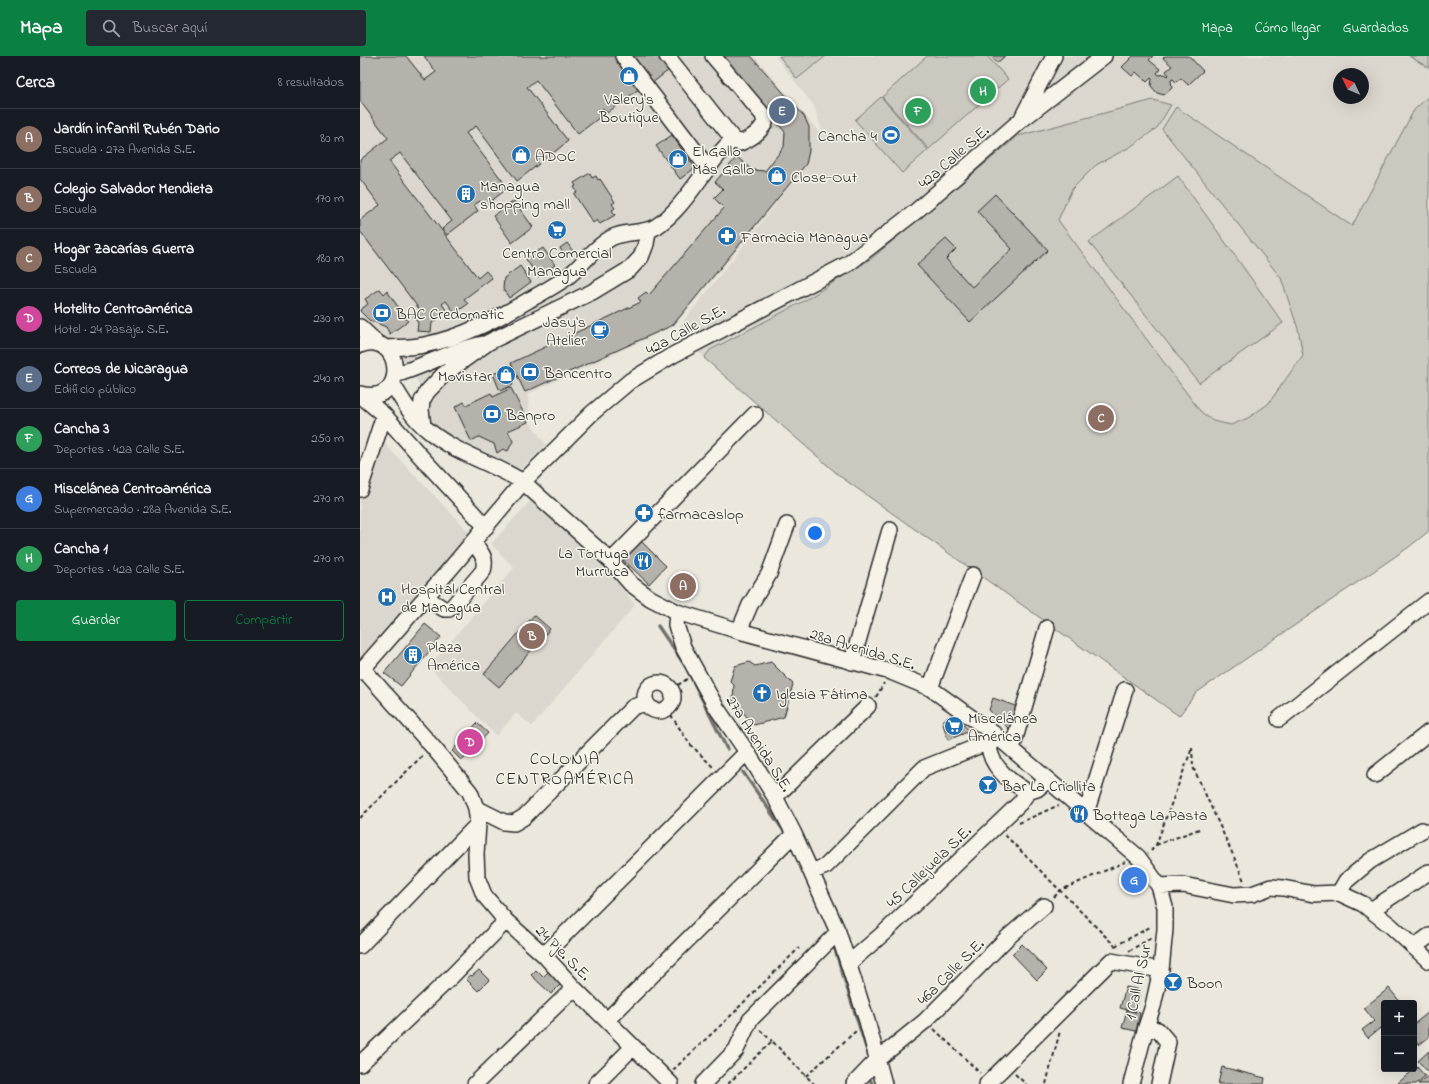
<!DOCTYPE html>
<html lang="es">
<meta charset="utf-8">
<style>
body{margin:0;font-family:"Indie Flower",sans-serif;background:#242831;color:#f1f3f6}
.controls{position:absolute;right:12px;bottom:12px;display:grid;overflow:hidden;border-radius:4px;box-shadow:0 4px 16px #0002}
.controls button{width:36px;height:36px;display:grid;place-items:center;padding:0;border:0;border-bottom:1px solid #363941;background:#171b24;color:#f1f3f6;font:20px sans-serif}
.compass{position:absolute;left:973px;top:12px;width:36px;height:36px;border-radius:50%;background:#171b24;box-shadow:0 4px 16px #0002;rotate:314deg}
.you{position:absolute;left:455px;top:477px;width:14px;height:14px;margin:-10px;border:3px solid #fff;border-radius:50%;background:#1a73e8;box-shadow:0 0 0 6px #1a73e833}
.badge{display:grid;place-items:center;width:26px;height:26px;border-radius:50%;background:#0b8043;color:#fff;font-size:13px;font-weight:700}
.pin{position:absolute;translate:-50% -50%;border:2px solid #fff;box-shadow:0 1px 4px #0006}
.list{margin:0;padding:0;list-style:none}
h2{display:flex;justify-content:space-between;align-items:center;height:52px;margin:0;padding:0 16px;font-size:17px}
h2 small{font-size:13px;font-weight:400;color:#9ea1a6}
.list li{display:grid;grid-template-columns:26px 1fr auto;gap:12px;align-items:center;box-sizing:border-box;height:60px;padding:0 16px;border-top:1px solid #363941}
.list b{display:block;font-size:15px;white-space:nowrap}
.list p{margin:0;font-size:13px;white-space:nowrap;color:#9ea1a6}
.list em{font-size:13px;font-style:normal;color:#9ea1a6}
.actions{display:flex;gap:8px;padding:12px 16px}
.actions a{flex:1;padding:9px 0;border:1px solid #0b8043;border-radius:4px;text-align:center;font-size:14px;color:#0b8043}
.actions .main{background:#0b8043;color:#fff}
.icon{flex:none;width:22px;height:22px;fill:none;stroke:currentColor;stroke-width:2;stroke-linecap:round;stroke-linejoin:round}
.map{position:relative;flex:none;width:1069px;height:1028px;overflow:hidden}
header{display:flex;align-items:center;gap:24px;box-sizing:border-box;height:56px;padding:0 20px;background:#0b8043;color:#fff}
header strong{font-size:19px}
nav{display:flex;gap:22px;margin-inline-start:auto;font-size:14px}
.search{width:280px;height:36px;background:#242831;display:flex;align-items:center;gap:10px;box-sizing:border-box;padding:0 14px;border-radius:4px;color:#9ea1a6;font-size:15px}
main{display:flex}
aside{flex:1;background:#171b24}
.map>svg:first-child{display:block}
</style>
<header>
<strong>Mapa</strong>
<div class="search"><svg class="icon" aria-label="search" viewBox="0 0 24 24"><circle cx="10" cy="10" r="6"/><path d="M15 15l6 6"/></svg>Buscar aquí</div>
<nav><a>Mapa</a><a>Cómo llegar</a><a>Guardados</a></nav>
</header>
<main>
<aside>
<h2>Cerca<small>8 resultados</small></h2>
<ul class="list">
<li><span class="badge" style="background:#8d6e63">A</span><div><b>Jardín infantil Rubén Dario</b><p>Escuela · 27a Avenida S.E.</p></div><em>80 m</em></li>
<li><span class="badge" style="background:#8d6e63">B</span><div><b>Colegio Salvador Mendieta</b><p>Escuela</p></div><em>170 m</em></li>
<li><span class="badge" style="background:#8d6e63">C</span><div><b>Hogar Zacarías Guerra</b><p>Escuela</p></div><em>180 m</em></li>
<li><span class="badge" style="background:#d1479c">D</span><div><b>Hotelito Centroamérica</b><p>Hotel · 24 Pasaje. S.E.</p></div><em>230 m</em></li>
<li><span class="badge" style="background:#5c6f8a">E</span><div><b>Correos de Nicaragua</b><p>Edificio público</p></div><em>240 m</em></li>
<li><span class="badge" style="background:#2e9e5b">F</span><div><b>Cancha 3</b><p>Deportes · 42a Calle S.E.</p></div><em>250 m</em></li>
<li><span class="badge" style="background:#3f7fe0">G</span><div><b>Miscelánea Centroamérica</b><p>Supermercado · 28a Avenida S.E.</p></div><em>270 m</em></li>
<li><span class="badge" style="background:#2e9e5b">H</span><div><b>Cancha 1</b><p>Deportes · 42a Calle S.E.</p></div><em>270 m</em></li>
</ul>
<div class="actions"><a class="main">Guardar</a><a>Compartir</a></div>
</aside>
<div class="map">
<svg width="1069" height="1028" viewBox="0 0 1069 1028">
<rect width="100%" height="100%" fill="#ebe7dd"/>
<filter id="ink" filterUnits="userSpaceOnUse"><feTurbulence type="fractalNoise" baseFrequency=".025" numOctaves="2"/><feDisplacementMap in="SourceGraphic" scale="8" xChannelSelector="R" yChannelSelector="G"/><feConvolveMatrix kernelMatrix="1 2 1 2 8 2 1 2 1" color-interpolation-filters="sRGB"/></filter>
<g filter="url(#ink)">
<path fill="#dbd7ce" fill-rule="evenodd" d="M0,0H394L465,83L454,50L415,0H1069V475L1049,491L836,637L819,660L481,421L315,276L429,132L314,270L168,338L170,366L186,389L161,413L72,374L67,342L34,287L0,262ZM979,18H1003V42H979Z
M20,383L110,477L0,605V436Z
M172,443L257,525L275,549L172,670L156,657L136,680L69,611L154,512L131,488Z"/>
<path fill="#cbc8bf" stroke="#7b7a75" d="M419,0H466L437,23Z
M567,0H627L648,23L569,93L522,41Z
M1049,0H1069V12Z
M1069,40V475L1049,491L836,637L819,660L481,421L344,302L350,294L444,245L512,202L658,80L793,44L811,49L797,72L770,91L736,109L712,133L698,164L840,355L853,365L871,369L888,362L908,348L943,299L938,273L921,222L802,73L816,51L992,170L1054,54Z
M521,41L568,94L542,117L495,64Z
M818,120L923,267L839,327L729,186Z"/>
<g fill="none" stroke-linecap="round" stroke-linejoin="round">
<path stroke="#72716c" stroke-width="3.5" d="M298,570L324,608
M328,615L367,693
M383,716L426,778
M473,887L508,998
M511,1025L512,1028"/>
</g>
<path fill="#b5b2ab" stroke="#2b2b2b" d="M0,0H46L65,24L76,16L64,0H256L280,32L247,57L243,52L236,57L240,61L218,78L176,24L167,31L208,85L186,103L183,99L176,104L179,108L157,125L116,70L106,77L148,132L125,150L120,145L114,149L118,155L87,179L82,173L92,165L40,97L29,105L118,222L126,215L132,222L104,243L108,248L95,257L86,245L82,248L87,255L72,267L71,276L57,275L58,267L53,260L60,254L0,175V164L20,149L0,123V104L28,82L0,45Z
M272,0H298L309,14L292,27Z
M360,0H391L444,60L449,71V95L446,108L313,269L165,336L151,307L281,246L278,242L286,236L289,239L364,152L354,142L363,133L355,126L377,101L392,114L405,115L424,91L425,76Z
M631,0H645L637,7Z
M773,0H793L789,4L800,13L797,17L799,19L805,18L808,20L809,19L806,15L812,10L803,2L805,0H829L843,15L828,29L821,22L816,26L813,23L811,24L812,32L804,39L797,37L791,30L792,23L791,22L787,26L776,16L772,20L762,11Z
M312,79L335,112L320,123L296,90Z
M230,117L232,122L236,120L238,124L240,123L255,146L252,148L255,152L252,154L255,159L240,168L237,164L233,167L214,138L217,136L214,131L216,130L214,127Z
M635,138L688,194L610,266L557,209L586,183L596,193L586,203L612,231L652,193L617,155Z
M154,145L173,171L152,187L133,160Z
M207,187L213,195L205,201L200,192Z
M183,192L195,209L178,221L166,203Z
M160,210L171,226L149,242L143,233L144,222Z
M20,233L24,238L27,235L48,265L30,278L26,271L9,264L0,255V254L8,248L5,243Z
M146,312L153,329L140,335L133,318Z
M151,332L168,366L148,375L153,385L148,395L143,393L137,397L134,388L119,381L111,385L95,351L104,346L106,349L131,337L133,341Z
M278,482L306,510L289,528L260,501Z
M174,559L190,573L139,631L124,618Z
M65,568L81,581L41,630L24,617Z
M389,606L395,610L411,606L433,628L424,661L394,669L373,645L374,629L370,625L375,610Z
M633,642L658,651L650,674L629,654Z
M592,659L610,675L588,684L582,665Z
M117,667L128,677L102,705L92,695Z
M774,813L783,831L774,836L765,817Z
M662,888L687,914L677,924L652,898Z
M119,914L129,924L118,935L106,923L111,919L112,920Z
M176,914L183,921L188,916L201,928L191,938L171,919Z
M766,931L781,934L775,956L760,952Z
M1029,932L1041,947H1024V977L1020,972L1008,982L1002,974L1014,965L1004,952Z
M767,954L780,957L776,975L762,972Z
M1069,956V981L1059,989L1054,983V968Z
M1069,995V1017L1058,1005Z
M862,1011L905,1022L904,1028H858Z
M1057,1011L1065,1020L1056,1028H1039L1038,1027Z
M1069,1019V1028H1058Z"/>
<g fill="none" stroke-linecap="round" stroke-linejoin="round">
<defs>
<path id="minor" d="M263,0L348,112
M307,0L373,83L380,87C391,83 399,77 405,67L403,59L353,0
M664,62L744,0
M0,271L18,288
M0,289C43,273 50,351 0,338
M25,292C38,291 51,292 64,289C101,282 137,263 169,244C182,237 194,230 206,222C222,210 233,192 251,182C266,174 284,179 297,170C319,155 333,131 349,111C356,101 364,92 373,83
M35,319C65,310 92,294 123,288
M32,327C42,344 53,363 69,375C97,398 133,407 163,426L251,505L271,528L290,542L317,556L379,575L531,616L570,632L633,677L778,801L799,830L805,851V873L801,914L793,950L786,971L771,1028
M0,339L24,359L63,403L126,471
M63,370L61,354L62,345L67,336L84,318L129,286L232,236L270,213L281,201L286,188L288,175
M0,433L24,359
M251,505L395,358
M65,541L84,553H89L93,550L123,515C127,501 121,497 113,486
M317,556L316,569L323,591L356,651L387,696L415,741L434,778L478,876L507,965L524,1028
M379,575L390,549L409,518L427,469
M492,606L530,474
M3,613L72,690L110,736L116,752L118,768L116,798L117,821L124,839L146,865L184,899L214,932L311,1028
M0,616L91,512L163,426L231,358L270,325L313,299L488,208L555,156L661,64L694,0
M285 641a14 14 0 1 1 28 0a14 14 0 1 1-28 0Z
M570,632L613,519
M919,663L1069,545
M633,678C632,683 629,691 630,696C635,715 652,727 668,736L677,733L688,724
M652,693L687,572
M1015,719L1069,676
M415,741L508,650
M116,752L144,766L154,767L164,761L273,651L286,647
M726,757L765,634
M451,816L466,810L564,712L631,685
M799,830L823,829L874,839L892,838L911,831L923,832L954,838L979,837L1003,848L1031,870L1069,905
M979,837L986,825L1010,805L1062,774
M1011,854L1069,816
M0,890L118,768
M1054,891L1069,880
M184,899L387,696
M489,907L526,875L660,747L668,736
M247,964L434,778
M786,971L798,974L808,986L799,1028
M0,1008L92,920L146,865
M115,1028L214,932
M236,1028L273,991
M343,1028L376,994L390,964L478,876
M494,1028L518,1003L565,965L647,882L684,850
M627,1028L751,905L801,914"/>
</defs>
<use href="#minor" stroke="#2b2b2b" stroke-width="18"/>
<path stroke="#2b2b2b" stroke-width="2" stroke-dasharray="4 3" stroke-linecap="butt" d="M312,633L327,623
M516,641L524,627
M307,653L329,687L354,712
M832,691L833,711L874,801L884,825
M0,762L63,699
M659,767L699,749
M645,779L755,890
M796,789L842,772
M791,795L796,789L832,692
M694,841L701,834L765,806
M755,890L792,870
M769,895L791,882
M378,952L439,892
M574,973L620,1017
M400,974L412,985
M313,1014L378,953
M655,1018L666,1028
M446,1020L496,975
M368,1028L412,985L454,1028
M686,1028L700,975"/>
<use href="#minor" stroke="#f7f3e8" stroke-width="15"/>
</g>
</g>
<defs>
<symbol id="shop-disc" viewBox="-11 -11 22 22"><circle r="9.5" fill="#1f6fb2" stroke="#f7f3e8"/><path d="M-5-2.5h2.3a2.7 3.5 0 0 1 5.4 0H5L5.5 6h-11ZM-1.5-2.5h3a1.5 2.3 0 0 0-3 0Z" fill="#fff"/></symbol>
<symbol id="stadium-disc" viewBox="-11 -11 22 22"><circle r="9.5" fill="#1f6fb2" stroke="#f7f3e8"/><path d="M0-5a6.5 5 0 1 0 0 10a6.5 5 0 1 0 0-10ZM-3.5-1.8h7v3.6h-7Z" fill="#fff"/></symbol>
<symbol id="building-disc" viewBox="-11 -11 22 22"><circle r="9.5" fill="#1f6fb2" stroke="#f7f3e8"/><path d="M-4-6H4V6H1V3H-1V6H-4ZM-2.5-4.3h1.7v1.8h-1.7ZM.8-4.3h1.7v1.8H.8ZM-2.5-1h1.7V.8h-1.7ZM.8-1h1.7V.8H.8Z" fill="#fff"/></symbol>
<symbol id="supermarket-disc" viewBox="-11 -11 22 22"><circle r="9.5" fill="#1f6fb2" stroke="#f7f3e8"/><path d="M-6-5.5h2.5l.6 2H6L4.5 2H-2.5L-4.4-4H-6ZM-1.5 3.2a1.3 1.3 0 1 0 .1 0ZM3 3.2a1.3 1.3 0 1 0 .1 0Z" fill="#fff"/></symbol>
<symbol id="pharmacy-disc" viewBox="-11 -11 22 22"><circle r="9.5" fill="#1f6fb2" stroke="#f7f3e8"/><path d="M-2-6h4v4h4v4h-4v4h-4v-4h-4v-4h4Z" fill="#fff"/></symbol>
<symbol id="bank-disc" viewBox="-11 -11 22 22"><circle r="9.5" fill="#1f6fb2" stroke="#f7f3e8"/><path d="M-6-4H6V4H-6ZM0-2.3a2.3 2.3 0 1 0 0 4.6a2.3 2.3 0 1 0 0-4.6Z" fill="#fff"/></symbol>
<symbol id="cafe-disc" viewBox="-11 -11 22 22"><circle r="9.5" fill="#1f6fb2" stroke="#f7f3e8"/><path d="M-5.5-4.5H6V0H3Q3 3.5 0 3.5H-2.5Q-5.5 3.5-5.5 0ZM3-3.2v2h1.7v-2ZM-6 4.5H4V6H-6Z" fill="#fff"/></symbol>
<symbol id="restaurant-disc" viewBox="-11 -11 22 22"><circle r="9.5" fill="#1f6fb2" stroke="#f7f3e8"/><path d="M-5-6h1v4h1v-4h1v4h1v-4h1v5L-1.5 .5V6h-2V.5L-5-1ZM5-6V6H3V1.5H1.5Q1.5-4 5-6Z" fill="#fff"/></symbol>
<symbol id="hospital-disc" viewBox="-11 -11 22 22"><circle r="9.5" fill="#1f6fb2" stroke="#f7f3e8"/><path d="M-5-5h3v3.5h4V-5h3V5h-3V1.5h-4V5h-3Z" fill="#fff"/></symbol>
<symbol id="church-disc" viewBox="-11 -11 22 22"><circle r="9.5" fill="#1f6fb2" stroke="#f7f3e8"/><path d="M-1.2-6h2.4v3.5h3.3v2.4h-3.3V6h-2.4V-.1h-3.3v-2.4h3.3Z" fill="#fff"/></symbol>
<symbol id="bar-disc" viewBox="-11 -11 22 22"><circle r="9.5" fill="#1f6fb2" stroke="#f7f3e8"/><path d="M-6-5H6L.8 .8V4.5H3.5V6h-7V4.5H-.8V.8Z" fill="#fff"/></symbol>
</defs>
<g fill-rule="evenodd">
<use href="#shop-disc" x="258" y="9" width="22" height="22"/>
<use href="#stadium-disc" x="520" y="68" width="22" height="22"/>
<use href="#shop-disc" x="150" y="88" width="22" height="22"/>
<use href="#shop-disc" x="307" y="92" width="22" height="22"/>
<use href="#shop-disc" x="406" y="109" width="22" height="22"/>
<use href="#building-disc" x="95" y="127" width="22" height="22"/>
<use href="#supermarket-disc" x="186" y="163" width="22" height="22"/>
<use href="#pharmacy-disc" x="356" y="169" width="22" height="22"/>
<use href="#bank-disc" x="11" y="246" width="22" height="22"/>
<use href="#cafe-disc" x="229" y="263" width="22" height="22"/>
<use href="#bank-disc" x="159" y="305" width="22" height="22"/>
<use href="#shop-disc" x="135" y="308" width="22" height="22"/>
<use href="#bank-disc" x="121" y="347" width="22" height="22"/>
<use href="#pharmacy-disc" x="273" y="446" width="22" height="22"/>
<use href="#restaurant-disc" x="272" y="494" width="22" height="22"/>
<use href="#hospital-disc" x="16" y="530" width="22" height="22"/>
<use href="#building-disc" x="42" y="588" width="22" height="22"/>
<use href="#church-disc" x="391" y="626" width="22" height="22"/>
<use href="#supermarket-disc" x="583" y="659" width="22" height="22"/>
<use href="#bar-disc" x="617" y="718" width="22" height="22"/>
<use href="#restaurant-disc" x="708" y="747" width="22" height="22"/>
<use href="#bar-disc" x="802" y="915" width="22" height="22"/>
</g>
<g text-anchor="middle" stroke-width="3" stroke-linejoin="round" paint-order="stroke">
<g font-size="16" fill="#2b2b2b" stroke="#f7f3e8" text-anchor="start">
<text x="269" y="48" text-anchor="middle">Valery's<tspan x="269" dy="18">Boutique</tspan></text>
<text x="517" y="85" text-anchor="end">Cancha 4</text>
<text x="332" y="100">El Gallo<tspan x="332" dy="18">Más Gallo</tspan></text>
<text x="175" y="105">ADOC</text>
<text x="431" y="126">Close-Out</text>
<text x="120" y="135">Managua<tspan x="120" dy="18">shopping mall</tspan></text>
<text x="381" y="186">Farmacia Managua</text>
<text x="197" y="202" text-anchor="middle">Centro Comercial<tspan x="197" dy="18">Managua</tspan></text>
<text x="36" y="263">BAC Credomatic</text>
<text x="226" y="271" text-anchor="end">Jasy's<tspan x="226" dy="18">Atelier</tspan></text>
<text x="184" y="322">Bancentro</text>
<text x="132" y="325" text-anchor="end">Movistar</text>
<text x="146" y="364">Banpro</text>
<text x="298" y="463">farmacaslop</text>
<text x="269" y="502" text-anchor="end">La Tortuga<tspan x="269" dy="18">Murruca</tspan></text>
<text x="41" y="538">Hospital Central<tspan x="41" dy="18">de Managua</tspan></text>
<text x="67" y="596">Plaza<tspan x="67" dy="18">América</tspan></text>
<text x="416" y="643">Iglesia Fátima</text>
<text x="608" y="667">Miscelánea<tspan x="608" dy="18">América</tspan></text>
<text x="642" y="735">Bar La Criollita</text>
<text x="733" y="764">Bottega La Pasta</text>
<text x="827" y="932">Boon</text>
</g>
<g font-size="16" fill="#2b2b2b" stroke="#f7f3e8">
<text transform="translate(593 100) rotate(-41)" y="6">42a Calle S.E.</text>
<text transform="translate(325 273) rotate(-29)" y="6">42a Calle S.E.</text>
<text transform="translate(503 592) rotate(17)" y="6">28a Avenida S.E.</text>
<text transform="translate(400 687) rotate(58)" y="6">27a Avenida S.E.</text>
<text transform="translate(568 810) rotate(-44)" y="6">45 Callejuela S.E.</text>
<text transform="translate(204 896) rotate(45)" y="6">24 Pje. S.E.</text>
<text transform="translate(590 915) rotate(-45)" y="6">46a Calle S.E.</text>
<text transform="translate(777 926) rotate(-78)" y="6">1 Call Al Sur</text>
</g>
<g font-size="17" letter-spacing="1" fill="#2b2b2b" stroke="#f7f3e8">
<text x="205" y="708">COLONIA<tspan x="205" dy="20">CENTROAMÉRICA</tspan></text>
</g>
</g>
</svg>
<div class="controls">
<button>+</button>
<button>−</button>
</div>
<svg class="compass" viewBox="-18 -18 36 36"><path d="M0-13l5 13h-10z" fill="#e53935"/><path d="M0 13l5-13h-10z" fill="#9ea1a6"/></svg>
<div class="you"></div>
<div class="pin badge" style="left:323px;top:530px;background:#8d6e63">A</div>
<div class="pin badge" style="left:172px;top:580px;background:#8d6e63">B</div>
<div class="pin badge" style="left:741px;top:362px;background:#8d6e63">C</div>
<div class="pin badge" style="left:110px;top:686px;background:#d1479c">D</div>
<div class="pin badge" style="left:422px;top:55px;background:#5c6f8a">E</div>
<div class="pin badge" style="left:558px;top:55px;background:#2e9e5b">F</div>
<div class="pin badge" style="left:774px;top:824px;background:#3f7fe0">G</div>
<div class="pin badge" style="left:623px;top:35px;background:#2e9e5b">H</div>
</div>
</main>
